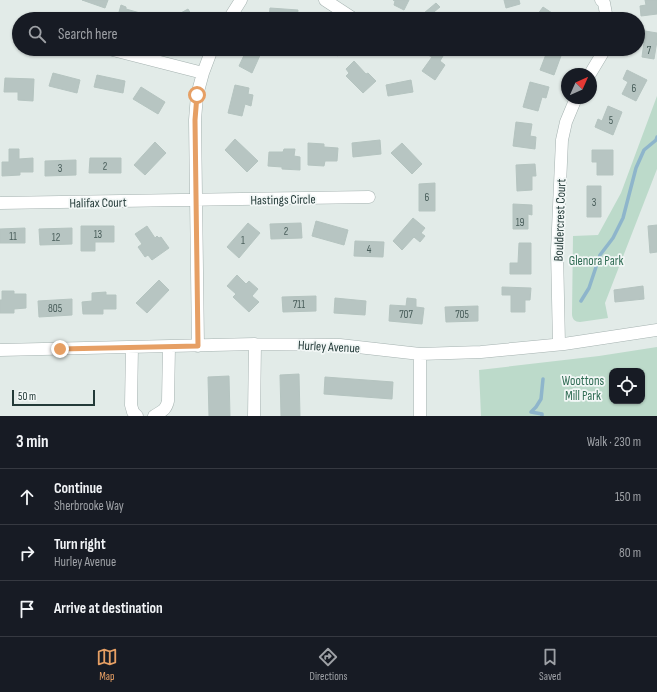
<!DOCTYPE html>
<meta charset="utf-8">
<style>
body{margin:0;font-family:"Sofia Sans Condensed",sans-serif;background:#242831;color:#f1f3f6}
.controls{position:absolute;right:12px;bottom:12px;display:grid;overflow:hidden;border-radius:8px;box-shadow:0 1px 3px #0004}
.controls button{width:36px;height:36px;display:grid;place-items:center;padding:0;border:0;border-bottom:1px solid #363941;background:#171b24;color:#f1f3f6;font:20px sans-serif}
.compass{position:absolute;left:561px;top:68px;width:36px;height:36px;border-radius:50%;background:#171b24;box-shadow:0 1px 3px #0004;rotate:45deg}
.scale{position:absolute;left:12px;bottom:10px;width:83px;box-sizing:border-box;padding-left:4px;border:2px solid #233a38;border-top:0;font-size:11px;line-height:14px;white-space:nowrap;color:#233a38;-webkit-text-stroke:3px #f2f7f6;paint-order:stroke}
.stop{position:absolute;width:12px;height:12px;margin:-9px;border:3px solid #e69f64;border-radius:50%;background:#fff}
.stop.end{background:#e69f64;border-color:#fff;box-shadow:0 1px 4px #0008}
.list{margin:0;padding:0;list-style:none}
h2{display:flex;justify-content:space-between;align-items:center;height:52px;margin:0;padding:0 16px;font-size:17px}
h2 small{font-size:13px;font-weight:400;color:#9ea1a6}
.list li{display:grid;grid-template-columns:26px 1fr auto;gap:12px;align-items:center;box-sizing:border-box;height:56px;padding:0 16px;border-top:1px solid #363941}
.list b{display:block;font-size:15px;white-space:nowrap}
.list p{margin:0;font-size:13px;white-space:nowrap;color:#9ea1a6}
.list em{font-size:13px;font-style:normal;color:#9ea1a6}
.icon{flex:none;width:22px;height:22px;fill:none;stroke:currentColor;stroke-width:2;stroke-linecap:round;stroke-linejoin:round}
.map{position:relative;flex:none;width:657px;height:416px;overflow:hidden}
.search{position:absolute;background:#171b24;box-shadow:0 1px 3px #0004;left:12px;right:12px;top:12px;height:44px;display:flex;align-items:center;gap:10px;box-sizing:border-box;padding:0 14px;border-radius:22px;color:#9ea1a6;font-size:15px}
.sheet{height:220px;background:#171b24}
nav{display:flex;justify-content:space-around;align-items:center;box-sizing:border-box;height:56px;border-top:1px solid #363941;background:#171b24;font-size:11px;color:#9ea1a6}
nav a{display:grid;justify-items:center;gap:2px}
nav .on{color:#e69f64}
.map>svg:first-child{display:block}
</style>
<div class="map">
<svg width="657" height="416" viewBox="0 0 657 416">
<rect width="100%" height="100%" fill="#e2ebe8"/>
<path fill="#bcdaca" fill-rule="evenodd" d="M657,96V169L605,303L608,318L580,322C575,322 572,319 572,314L573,236L598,235L621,193Z
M657,347V416H481L479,370L599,356ZM612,371H642V401H612Z"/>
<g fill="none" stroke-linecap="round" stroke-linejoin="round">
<path stroke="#8eb5cb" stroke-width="3.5" d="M581,301L589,288L600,255L613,238L623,218L636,168L644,150L656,140L657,137
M542,416V414L531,412L536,407L541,399L543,379"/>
</g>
<path fill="#b7c5c2" stroke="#b5c4c0" d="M82,0H108L105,8Z
M393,0H409L404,10L394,5L395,1Z
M504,0H519L520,4L506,8Z
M645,0H657V14L641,16L640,6L646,5Z
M436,3L440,7L434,12L439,19H419L418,18Z
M121,5L126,7V9L147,15L146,19H117Z
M543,7L561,19L535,18Z
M270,8L298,10L297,19H269Z
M188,9L194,19H170Z
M639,30L657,33V41L654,59L642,57L644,42L638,41Z
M247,49H262L260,53H261L252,73L239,66Z
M328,49H343L338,56Z
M433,49L443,56L440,61L445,65L435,80L422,71L432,57L428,55Z
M548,49H552L562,53L554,75L540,70Z
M354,61L366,74L368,73L376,81L363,93L346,76L349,73L346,69Z
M627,70L647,80L636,101L622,94L628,82L623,79Z
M53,73L80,80L77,93L49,86Z
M97,75L125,81L123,93L94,87Z
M5,78L34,79L33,101L18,100V92H4Z
M411,80L413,92L388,96L386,85Z
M530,82L549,87L546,98L542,97L538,111L523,107Z
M235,85L249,88L248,94L253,95L251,106L245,104L242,116L228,113Z
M141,87L165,102L158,114L133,99Z
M608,106L622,112L613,135L595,127L598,119L602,121Z
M516,122L532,124L530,136L536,137L535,149L513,146Z
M235,139L258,161L247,172L225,150Z
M380,140L381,154L353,157L352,143Z
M155,142L166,153L145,175L134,165Z
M308,143L324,144V147L338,148L337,161H325L324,166L308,165Z
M402,143L422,164L412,174L391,153Z
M9,149H19V159L33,158V172H20V175L2,176V162H9Z
M284,149H295L294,156L300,157V170L282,169V167L268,166L269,152H283Z
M592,150H613V175H597V162H592Z
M90,158H121V173H89Z
M76,160V175L45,176V161Z
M535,164L536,176H532V190L517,191L516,165Z
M435,183V211H419V184Z
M587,186H601V217H587Z
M513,204L532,205V215L528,214V229H513Z
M413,218L425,228L421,233L425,236L420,242L414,237L402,250L393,241Z
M316,221L348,230L344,245L312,236Z
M248,223L260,233L239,258L227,247Z
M301,223L302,238L271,239L270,224Z
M657,225V252L650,253L648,226Z
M81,226H114V242H95V251H81Z
M147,226L155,238L157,236L159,238L161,237L169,248L152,260L148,255L145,257L138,247L142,244L135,234Z
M25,228V243H0V229Z
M72,228V244L40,245L39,229Z
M355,241L384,242L383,257L354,256Z
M519,243H531V274H510V263H518Z
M237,275L246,284L249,281L258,289L252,296L259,302L249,312L233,297L236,294L227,286Z
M159,280L169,290L147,313L136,303Z
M643,286L644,299L615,302L614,290Z
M502,287L531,288L530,300H525V312H511V295H502Z
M2,291H14V294H26V308L14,309V313H0V300H2Z
M106,292V295H116V309H103V314H83L82,302L92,301V293Z
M316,296V311L283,312L282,297Z
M335,298L366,301L365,315L334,313Z
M407,298L416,299V307L424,308L422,324L389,321L390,305L406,306Z
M72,299V315L39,317L38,301Z
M478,306V321L446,322L445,307Z
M299,374L300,416H281L280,375Z
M229,376L230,416H209L208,377Z
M325,377L393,382L392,399L324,394Z"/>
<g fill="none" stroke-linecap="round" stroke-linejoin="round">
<defs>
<path id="minor" d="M325,0L354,19
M601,0L604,3L607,19
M229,19L241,0
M109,49L203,73
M590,74L605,49
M0,203L369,197
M559,344L557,251L562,140L566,122L576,98
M198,346L195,120L197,95L203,73L212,49
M132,347L131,405L133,412L137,416
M0,350L255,344L340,345L420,354L481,352L564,344L657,330
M154,416C162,411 166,410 168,401L169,347
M254,416L255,344
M420,416V354"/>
</defs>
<use href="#minor" stroke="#a5b2b0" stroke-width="13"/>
<use href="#minor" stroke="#fff" stroke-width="12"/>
</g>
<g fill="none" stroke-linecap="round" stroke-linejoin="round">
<path stroke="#e69f64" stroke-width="5" d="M60,349L198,346L195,120L197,95"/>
</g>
<g text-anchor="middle" stroke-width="3.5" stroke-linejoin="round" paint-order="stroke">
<g font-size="11" fill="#485d5a">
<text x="649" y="54">7</text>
<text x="634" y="92">6</text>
<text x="611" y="124">5</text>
<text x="105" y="170">2</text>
<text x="60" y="172">3</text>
<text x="427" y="201">6</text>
<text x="594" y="206">3</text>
<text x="520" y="226">19</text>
<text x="286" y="235">2</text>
<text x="98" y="238">13</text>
<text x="13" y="240">11</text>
<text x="56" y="241">12</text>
<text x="243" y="244">1</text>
<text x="369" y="253">4</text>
<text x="299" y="308">711</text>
<text x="55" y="312">805</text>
<text x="406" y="318">707</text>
<text x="462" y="318">705</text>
</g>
<g font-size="13" fill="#233a38" stroke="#f2f7f6">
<text transform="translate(283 199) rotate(-1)" y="5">Hastings Circle</text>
<text transform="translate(98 202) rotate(-1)" y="5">Halifax Court</text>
<text transform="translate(559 220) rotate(-88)" y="5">Bouldercrest Court</text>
<text transform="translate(329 346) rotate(3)" y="5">Hurley Avenue</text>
</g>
<g font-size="13" fill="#316d55" stroke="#f2f7f6">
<text x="596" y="265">Glenora Park</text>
<text x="583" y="385">Woottons<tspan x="583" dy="15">Mill Park</tspan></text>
</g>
</g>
</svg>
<div class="controls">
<button><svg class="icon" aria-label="locate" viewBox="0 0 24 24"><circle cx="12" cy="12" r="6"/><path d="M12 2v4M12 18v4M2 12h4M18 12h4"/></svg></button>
</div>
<svg class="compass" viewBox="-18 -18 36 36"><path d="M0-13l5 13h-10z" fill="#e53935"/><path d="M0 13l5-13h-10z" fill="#9ea1a6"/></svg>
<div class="scale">50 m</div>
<div class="stop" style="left:197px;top:95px"></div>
<div class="stop end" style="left:60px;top:349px"></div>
<div class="search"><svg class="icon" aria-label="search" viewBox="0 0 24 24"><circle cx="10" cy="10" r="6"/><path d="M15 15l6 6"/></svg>Search here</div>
</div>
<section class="sheet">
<h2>3 min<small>Walk · 230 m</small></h2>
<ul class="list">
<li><svg class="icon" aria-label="ahead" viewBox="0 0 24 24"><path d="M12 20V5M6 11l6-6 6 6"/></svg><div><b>Continue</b><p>Sherbrooke Way</p></div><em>150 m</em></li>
<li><svg class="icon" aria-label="right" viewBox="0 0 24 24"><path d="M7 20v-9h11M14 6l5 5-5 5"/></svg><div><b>Turn right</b><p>Hurley Avenue</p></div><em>80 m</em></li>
<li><svg class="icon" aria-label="arrive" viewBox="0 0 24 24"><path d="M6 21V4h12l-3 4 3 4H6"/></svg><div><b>Arrive at destination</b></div></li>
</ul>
</section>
<nav>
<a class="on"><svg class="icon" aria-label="map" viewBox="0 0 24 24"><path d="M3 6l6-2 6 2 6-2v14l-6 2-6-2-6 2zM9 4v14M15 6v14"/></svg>Map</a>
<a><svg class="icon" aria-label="directions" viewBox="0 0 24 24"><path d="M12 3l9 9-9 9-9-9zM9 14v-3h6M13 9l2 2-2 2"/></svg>Directions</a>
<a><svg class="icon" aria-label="saved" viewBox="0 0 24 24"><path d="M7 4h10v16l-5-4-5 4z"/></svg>Saved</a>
</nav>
